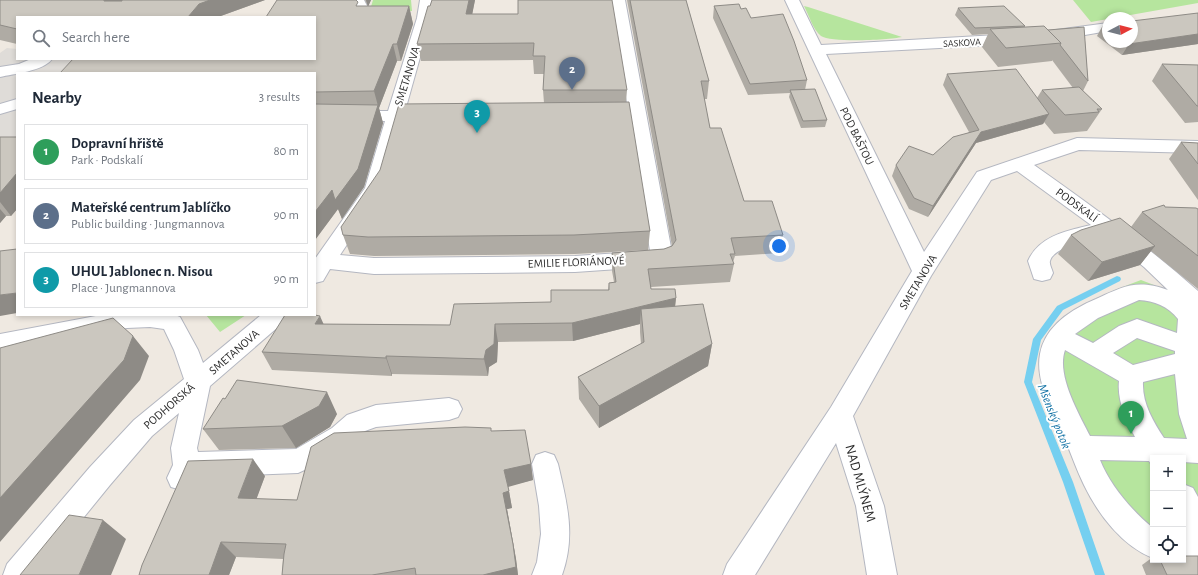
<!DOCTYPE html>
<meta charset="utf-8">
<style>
body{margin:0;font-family:"Alegreya Sans",sans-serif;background:#f2f2f3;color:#1f2937}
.controls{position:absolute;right:12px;bottom:12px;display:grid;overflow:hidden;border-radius:0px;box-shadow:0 2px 6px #0003}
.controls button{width:36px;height:36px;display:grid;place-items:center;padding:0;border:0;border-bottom:1px solid #e0e1e3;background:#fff;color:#1f2937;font:20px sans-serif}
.compass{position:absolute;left:1102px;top:12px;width:36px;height:36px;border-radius:50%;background:#fff;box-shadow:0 2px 6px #0003;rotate:83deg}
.you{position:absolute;left:779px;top:246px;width:14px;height:14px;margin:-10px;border:3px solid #fff;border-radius:50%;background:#1a73e8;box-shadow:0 0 0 6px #1a73e833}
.badge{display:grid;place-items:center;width:26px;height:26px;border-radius:50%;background:#4264fb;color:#fff;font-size:13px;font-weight:700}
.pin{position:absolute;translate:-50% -33px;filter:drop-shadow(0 1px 2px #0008)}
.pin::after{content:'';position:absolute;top:21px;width:14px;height:12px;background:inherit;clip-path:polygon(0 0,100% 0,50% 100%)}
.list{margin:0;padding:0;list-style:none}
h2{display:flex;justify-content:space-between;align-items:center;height:52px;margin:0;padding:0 16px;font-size:17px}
h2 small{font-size:13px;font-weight:400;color:#747a83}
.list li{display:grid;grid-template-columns:26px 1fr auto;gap:12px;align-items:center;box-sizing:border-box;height:56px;margin:0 8px 8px;padding:0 8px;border:1px solid #e0e1e3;border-radius:0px}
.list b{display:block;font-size:15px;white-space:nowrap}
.list p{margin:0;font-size:13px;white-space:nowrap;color:#747a83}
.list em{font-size:13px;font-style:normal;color:#747a83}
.icon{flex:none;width:22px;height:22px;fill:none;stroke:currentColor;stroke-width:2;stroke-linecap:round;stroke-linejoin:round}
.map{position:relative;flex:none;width:1198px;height:575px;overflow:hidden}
.search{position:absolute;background:#fff;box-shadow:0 2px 6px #0003;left:16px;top:16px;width:300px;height:44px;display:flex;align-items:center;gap:10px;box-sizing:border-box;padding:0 14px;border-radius:0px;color:#747a83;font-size:15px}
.panel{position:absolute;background:#fff;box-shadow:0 2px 6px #0003;left:16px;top:72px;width:300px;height:244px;border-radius:0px}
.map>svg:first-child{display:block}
</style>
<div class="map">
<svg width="1198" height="575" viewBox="0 0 1198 575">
<rect width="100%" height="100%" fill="#efe9e1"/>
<path fill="#b6e59e" d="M373,0H411L412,11L370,10Z
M1073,0H1198V3L1091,22Z
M804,6L808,7L902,37C889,40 831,43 821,36C813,30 809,15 804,6Z
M1141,280L1154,285L1195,310L1198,316V562L1183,559V458H1153V554L1149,553L1041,356C1043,350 1044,341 1047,335C1062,310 1114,290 1141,280Z
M206,315H246L220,332Z"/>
<path fill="#dfdcd8" d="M7,48L17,49V59H98L86,73H17V149L0,151V53Z"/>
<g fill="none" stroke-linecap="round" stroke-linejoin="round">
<path fill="#75cff0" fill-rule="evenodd" d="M1117,276L1120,277L1121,279L1120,281L1063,310L1041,340L1032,382L1073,482L1105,575H1095L1063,482L1024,382L1033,339L1057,306Z"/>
<defs>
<path id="minor" d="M350,0H364C371,15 374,10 388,14L390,17L388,20C377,23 359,21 353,9C352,6 351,3 350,0Z
M420,0H434L431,18L405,111L432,112L435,116L432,120L426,121H403L384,189L340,255L374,258L575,256L650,251L611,0H625L673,258L669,263L662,266L575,272L374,274L330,269L323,281L315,283V259L365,188L385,121H315V111H388L417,18Z
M785,0H799L821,45L1015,34L1020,36L1023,39L1020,42L1015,44L826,54L924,252L977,172L1077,138L1198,141V153L1079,150L1034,165C1092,206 1145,244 1198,291V463L1183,462V458H1153V467L1149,461L1100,460C1110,485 1132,511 1153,528V558C1122,546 1098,514 1084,485C1076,469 1071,453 1064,437C1053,412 1035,382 1040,354C1045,326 1072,309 1096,299C1124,286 1137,279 1168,290L1144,267L1104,235C1093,239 1053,247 1050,261C1049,264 1052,269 1053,273L1050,279L1042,281L1034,279L1028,261C1039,236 1066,231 1091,225L1017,171L991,180L931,276L853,416L884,506L897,575H867L856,506L836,443L755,575H723L727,564L831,407L912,271ZM1139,300C1154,301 1168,306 1178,319L1177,333L1137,319L1119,326L1093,343L1075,334L1098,318ZM1137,338L1175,351V354L1133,365L1113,353ZM1065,350L1119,381C1117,401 1126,419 1135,437L1090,436C1079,414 1056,375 1065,350ZM1175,374L1179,414L1187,439L1164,438C1153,421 1142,403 1143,382Z
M1108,23V31L1056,40L1051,38L1048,35L1051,32L1056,30Z
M31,59H52C44,71 13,74 0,77V67L19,64Z
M17,99V109L0,114V104Z
M101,315H175L180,317L198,350L203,363L261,315H288L285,321L210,386L197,448L198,452L296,449L332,428L347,415L376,405L449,398L458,401L462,409L458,417L449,420L376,427L365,431L350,444L322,462L298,473L195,477L191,487L181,490L171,487L167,478L173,465L171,448L179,413L152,436L110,485L37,575H3L7,564L90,467L134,420L184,379L174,350L164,329L150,327L127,328L0,352V334Z
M545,452L554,455L558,464C567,503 576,536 562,575H532L537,562L541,534L539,506L532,464L536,455Z
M1183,484L1193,488L1198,497V560L1183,557V529H1185L1183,525Z"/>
</defs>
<use href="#minor" stroke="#b4b7c1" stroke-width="2"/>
<use href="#minor" fill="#fff" fill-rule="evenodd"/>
</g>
<path fill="#afaba4" d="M0,0H265L218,17H17V44L0,40Z
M365,0H371L368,6H409L413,24L401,61H397L379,108L383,123L364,187L342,219L338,209L315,240V59L359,6H368Z
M432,0H475L472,14H518L627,90L626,102L650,231L648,250L575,254L374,256L350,254L343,235L544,103L543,90L544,74H534L533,60L421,61L417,44Z
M627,0H686L709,81L707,99H704L710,128L744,201L783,235L779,253L735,256L733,262L734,264L730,282L651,287V289L676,298L675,306L712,344L708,366L599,428L579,399L578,377L641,344L640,332V324L573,341L498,342L497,362L489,367L488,376L392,374V376L272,370L262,352L323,324L450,325L608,290L609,283L614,282L612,271V253L664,249L672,246Z
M714,6L741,9L751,18L807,80L805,90L827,120L825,127L801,128L789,97L790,93L748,95L713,18Z
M958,8L1025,26V27L1048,30L1084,27L1088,81L1083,91L1102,109L1087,131L1054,134L1044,122L1043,124L976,143L928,217L909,209L892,176L896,165L933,155L969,132L943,85L947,74L1037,98L1042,90L1073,88L1052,60V61L998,67L982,47L988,34L972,35L955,15Z
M1198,13V44L1122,55L1097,36L1103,25L1108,24V42H1132Z
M1162,64L1198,65V122L1185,123L1152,81Z
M0,137H17V209L11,216H6L0,223Z
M1181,142L1198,143V200L1169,159Z
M1165,207L1198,209V289L1151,251L1140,265L1088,281L1058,254L1071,235L1131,227L1142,212Z
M225,399L337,414L330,427L296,448L219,450L203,429Z
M492,431L531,464L533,480L508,486L512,508L507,509L516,559L518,575H282L283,559L236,557L229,575H139L265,476L256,499L297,500Z
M1153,557V560H1183L1198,575H1146L1142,565Z"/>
<path fill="#8e8b86" d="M104,0H125L112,17Z
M210,0H265L218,17H188L199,4Z
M366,0H371L368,7Z
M469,0H475L469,31L466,14Z
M409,6L413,24L401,61L397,44Z
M1198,34V44L1122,55L1129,44Z
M393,44L397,61L379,108L383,123L364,187L342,219L338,209L315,240V212L378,106L374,91Z
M1049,114L1043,124L976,143L928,217L933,206L981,132Z
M17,173V209L11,216L0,202V193Z
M0,209L6,216L0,223Z
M1155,246L1140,265L1088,281L1102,262Z
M17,293V313L0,316V295Z
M676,298L674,316L641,309L640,324L573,341L572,323Z
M320,316L328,334L315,324Z
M495,324L498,342L497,362L489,367L488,376L484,359L486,350Z
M133,336L149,356L140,380L0,542V498Z
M712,344L708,366L599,428V406Z
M386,356L392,374V376L386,358Z
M327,392L337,414L330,427L296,448L282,426Z
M253,459L265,476L251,514L238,498Z
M531,464L533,480L508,487L504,470Z
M509,491L512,508L507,509L516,559L518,575H483L503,493Z
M103,520L126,539L111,575H79Z
M221,542L236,557L229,575H209L212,567Z"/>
<path fill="#cbc7bf" stroke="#8e8b86" d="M0,0H104V1H122V0H210L199,4L188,17H17V29L0,25Z
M277,0H356L358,2L356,6H409L397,44H393L374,91L315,92V73H60L73,59H315V17H266Z
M432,0H469L466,14H518V0H612L627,90H543L545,56H533L534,43L417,44L428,6H430Z
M630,0H686L709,81H701L710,128H721L744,201H772L783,235L731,238L735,254H730L734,264L648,269L651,289H675L676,298L572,323L495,324L494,344L486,350L484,359L386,356V358L262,352L285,315H315L320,316L315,324L450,325L454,304L551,302V290H609V283L616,282L612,253L664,249L672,246L676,240Z
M739,4L741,9L746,8L751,18L783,14L794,41L807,80L750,84L714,6Z
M1004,6L1025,26L975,28L958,8Z
M1198,13V34L1129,44L1127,42H1132V21Z
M1108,24V28L1103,25Z
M1044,26L1061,43L1006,48L990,29Z
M1084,27L1088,81L1060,45L1061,43L1048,30Z
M1162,64L1198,65V106H1197Z
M1016,69L1049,114L981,132L933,206L914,198L896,165L909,146L933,155L953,137L979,130L947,74Z
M1079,87L1102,109H1097L1099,112L1065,115L1042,90Z
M815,89L827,120L803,121L790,90Z
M629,102L650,231L574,235L368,237L343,235L341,227L380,170L399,104Z
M315,104L378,105L358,169L335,200L332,190L315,212Z
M0,137H17V173L0,193Z
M1181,142L1198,143V164Z
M1164,205L1165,207L1196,208L1198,209V256L1142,212Z
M1120,218L1155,246L1102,262L1071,235L1081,230Z
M17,249V293L0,295V251Z
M703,304L712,344L599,406L578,377L644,342L641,309Z
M113,318L133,336L124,360L0,498V348Z
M237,380L327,392L319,406L282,426L203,429L223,398L225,399Z
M465,427L491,428V431L525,430L531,464L504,470L509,491L503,493L513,544L516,567L483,575H416L415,568L372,575H282L284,554L286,544L221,542L212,567L209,575H139L142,565L188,461L253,459L238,498L297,500L311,447L334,433Z
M69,515L103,520L79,575H20Z
M1183,556H1198V575H1167L1160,560H1183Z"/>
<g text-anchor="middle" stroke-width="4" stroke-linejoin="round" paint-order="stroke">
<g font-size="10" fill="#2e2e2e" stroke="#fff">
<text transform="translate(962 42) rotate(-3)" y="4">SASKOVA</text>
</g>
<g font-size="12" fill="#2e2e2e" stroke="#fff">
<text transform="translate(407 76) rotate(-73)" y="4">SMETANOVA</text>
<text transform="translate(857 136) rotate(64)" y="4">POD BAŠTOU</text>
<text transform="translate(1077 205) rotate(36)" y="4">PODSKALÍ</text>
<text transform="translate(576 262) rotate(-2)" y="4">EMILIE FLORIÁNOVÉ</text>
<text transform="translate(918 282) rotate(-59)" y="4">SMETANOVA</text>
<text transform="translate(234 352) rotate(-41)" y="4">SMETANOVA</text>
<text transform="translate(169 406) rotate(-41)" y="4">PODHORSKÁ</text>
</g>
<g font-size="13" font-style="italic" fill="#0d6fa3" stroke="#fff">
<text transform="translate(1055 416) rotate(68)" y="5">Mšenský potok</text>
</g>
<g font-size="14" fill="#2e2e2e" stroke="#fff">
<text transform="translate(861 483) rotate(74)" y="5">NAD MLÝNEM</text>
</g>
</g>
</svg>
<div class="controls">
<button>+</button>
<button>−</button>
<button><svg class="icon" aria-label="locate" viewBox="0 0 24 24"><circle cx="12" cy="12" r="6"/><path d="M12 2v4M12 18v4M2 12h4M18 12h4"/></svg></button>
</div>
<svg class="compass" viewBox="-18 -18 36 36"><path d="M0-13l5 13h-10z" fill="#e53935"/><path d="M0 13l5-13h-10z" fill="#747a83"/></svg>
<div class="you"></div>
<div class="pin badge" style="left:1131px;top:434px;background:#2e9e5b">1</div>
<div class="pin badge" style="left:572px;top:90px;background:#5c6f8a">2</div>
<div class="pin badge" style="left:477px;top:133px;background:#0f9aa8">3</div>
<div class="search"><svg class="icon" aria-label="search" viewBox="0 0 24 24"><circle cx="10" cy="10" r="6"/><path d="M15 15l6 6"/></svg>Search here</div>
<section class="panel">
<h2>Nearby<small>3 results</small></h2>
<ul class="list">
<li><span class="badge" style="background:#2e9e5b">1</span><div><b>Dopravní hřiště</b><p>Park · Podskalí</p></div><em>80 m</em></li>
<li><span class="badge" style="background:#5c6f8a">2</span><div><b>Mateřské centrum Jablíčko</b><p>Public building · Jungmannova</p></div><em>90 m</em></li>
<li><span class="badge" style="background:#0f9aa8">3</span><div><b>UHUL Jablonec n. Nisou</b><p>Place · Jungmannova</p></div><em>90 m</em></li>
</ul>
</section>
</div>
